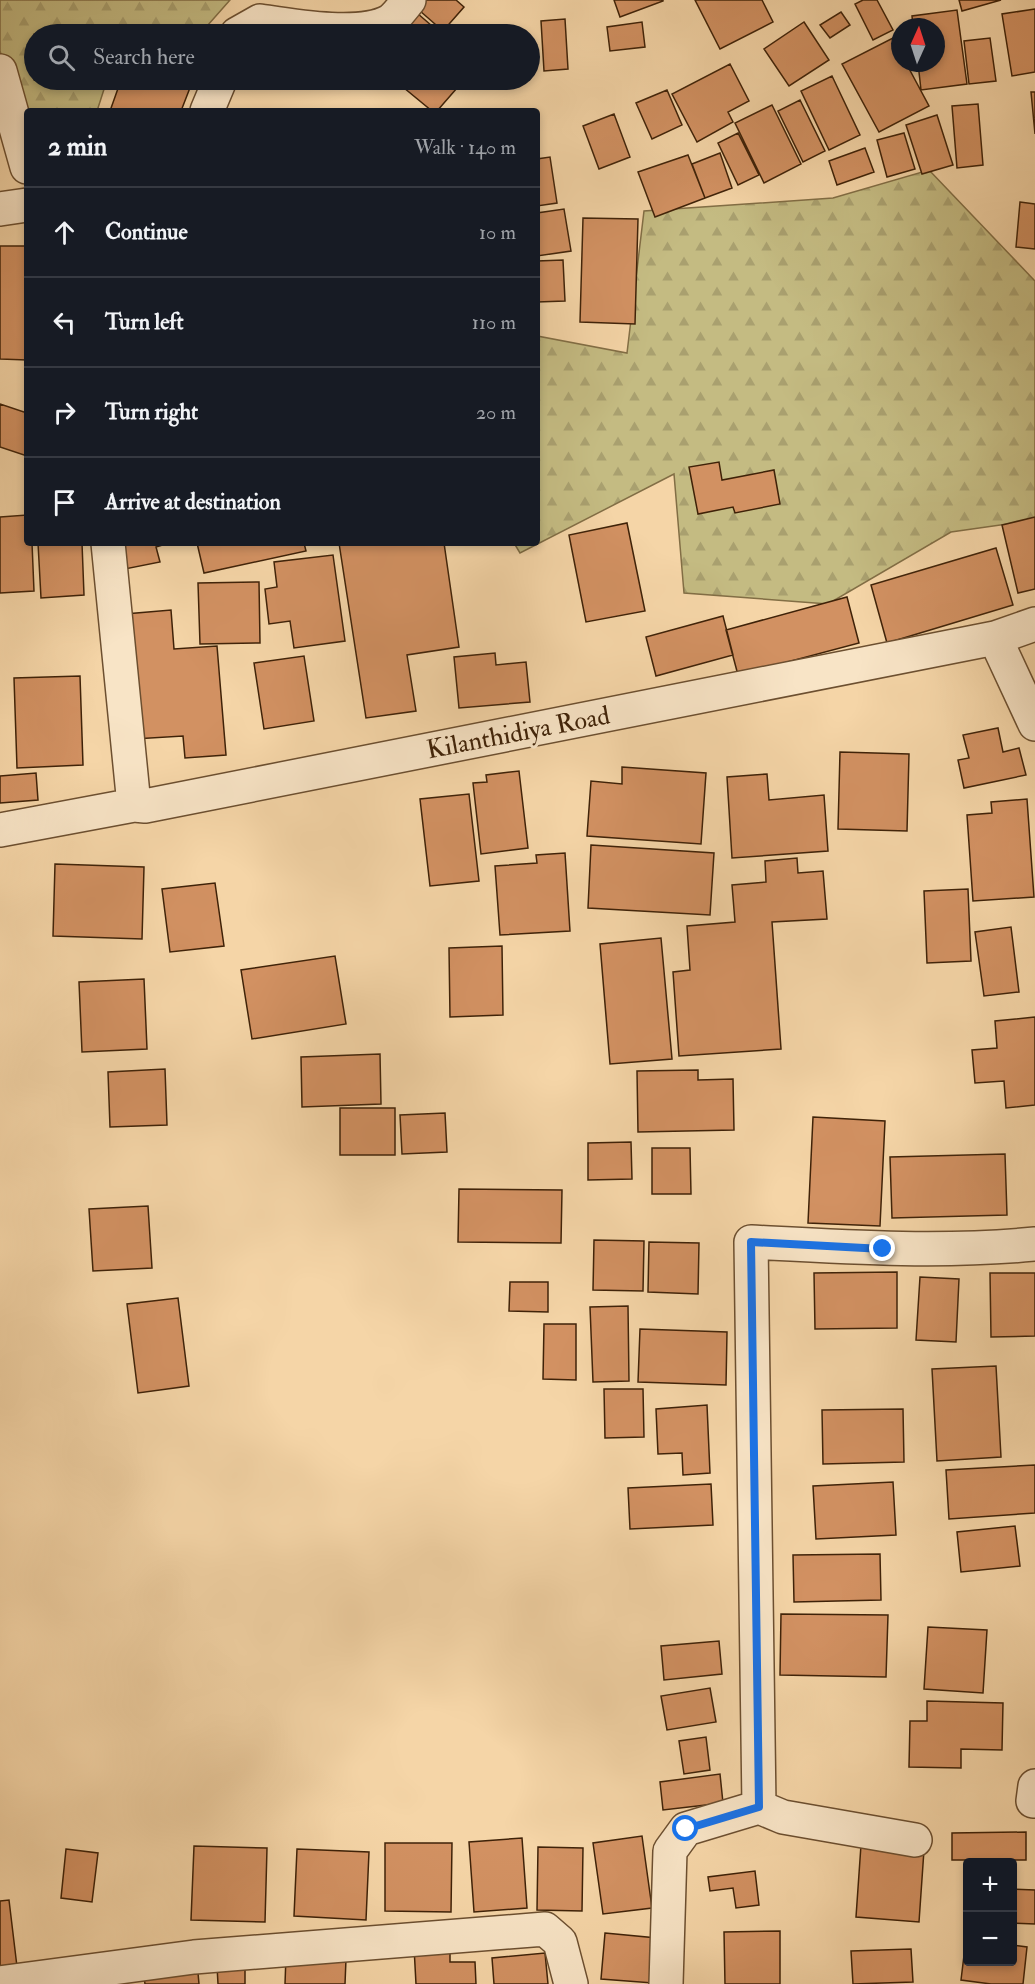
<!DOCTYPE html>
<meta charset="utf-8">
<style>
body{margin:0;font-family:"IM FELL Double Pica",serif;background:#20242c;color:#f1f3f6}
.controls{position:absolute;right:18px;bottom:18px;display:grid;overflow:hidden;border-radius:6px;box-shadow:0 3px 9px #0003}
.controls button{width:54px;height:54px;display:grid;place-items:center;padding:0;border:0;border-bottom:2px solid #363941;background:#171b24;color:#f1f3f6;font:30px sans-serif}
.compass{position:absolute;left:891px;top:18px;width:54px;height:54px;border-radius:50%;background:#171b24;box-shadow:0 3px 9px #0003;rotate:3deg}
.stop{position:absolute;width:18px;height:18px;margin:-14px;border:4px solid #1a73e8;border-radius:50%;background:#fff}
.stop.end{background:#1a73e8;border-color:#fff;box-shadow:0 2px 6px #0008}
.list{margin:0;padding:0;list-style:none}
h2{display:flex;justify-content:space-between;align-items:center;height:78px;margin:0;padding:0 24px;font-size:26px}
h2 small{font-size:20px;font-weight:400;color:#9ea1a6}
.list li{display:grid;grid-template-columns:39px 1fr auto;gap:18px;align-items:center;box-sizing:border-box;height:90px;padding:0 24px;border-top:2px solid #363941}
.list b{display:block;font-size:22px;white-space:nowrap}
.list em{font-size:20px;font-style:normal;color:#9ea1a6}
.icon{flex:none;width:33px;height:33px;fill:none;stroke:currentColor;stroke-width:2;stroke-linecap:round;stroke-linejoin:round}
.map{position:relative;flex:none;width:1035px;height:1984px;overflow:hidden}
.search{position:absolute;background:#171b24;box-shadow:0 3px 9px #0003;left:24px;top:24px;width:516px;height:66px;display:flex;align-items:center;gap:15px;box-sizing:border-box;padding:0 21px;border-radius:33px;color:#9ea1a6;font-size:22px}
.panel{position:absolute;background:#171b24;box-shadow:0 3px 9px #0003;left:24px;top:108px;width:516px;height:438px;border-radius:6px}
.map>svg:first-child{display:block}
</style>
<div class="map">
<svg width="1035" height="1984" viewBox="0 0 1035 1984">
<defs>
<pattern id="forest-firs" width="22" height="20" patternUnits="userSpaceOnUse" patternTransform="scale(1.5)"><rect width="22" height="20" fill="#c4bb82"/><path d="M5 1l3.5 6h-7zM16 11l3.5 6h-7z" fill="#a9a06f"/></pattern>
</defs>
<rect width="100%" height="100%" fill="#f5d5a7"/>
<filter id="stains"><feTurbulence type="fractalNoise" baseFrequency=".00333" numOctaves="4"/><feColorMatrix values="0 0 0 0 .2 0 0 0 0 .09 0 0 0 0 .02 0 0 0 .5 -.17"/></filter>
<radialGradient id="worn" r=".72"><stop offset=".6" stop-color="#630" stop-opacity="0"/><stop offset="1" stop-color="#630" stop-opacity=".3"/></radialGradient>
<path fill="url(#forest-firs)" stroke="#826e45" stroke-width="1.5" d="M0,0H230L200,34L123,32L122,34H34V80H107L97,111H27L14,96L0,51Z
M929,170L1035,281V520L951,532L828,604L684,593L674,474L520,553L514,543H537V336L627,353L644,211L833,198Z"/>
<path fill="#d29162" stroke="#3f2208" stroke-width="1.5" d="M415,0H456L464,7L443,31L412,4Z
M614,0H663V1L620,17Z
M695,0H762L773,22L720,49Z
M863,0H877L893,30L873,40L855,4Z
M959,0H1001L962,11Z
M410,7L439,32L437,34H386Z
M1035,9V72L1012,76L1002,14Z
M957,10L967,84L921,90L918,63H936V27H913L912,16Z
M841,12L850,25L830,38L820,25Z
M565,19L568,69L544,71L541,21Z
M642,22L645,47L610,51L607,27Z
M804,22L829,60L789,86L764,49Z
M893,38L900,51V63H906L929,106L879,132L842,64Z
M990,38L996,81L969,84L964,41Z
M730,64L749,101L728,112L733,122L697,142L672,94Z
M832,76L860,135L829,150L801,91Z
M121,80H193L181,111H110Z
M401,80H464L437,111H432L398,83Z
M667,90L682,125L652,139L636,103Z
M1031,92H1035V134Z
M800,100L825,151L803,162L778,111Z
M978,104L983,165L957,168L952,106Z
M772,105L801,164L764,183L735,123Z
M614,114L630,157L599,169L583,126Z
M937,115L953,165L922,174L906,125Z
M738,133L759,175L738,185L718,143Z
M904,133L915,169L887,177L877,140Z
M865,148L874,172L837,185L829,161Z
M720,153L732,188L705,198L692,164Z
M688,155L705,198L655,217L638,172Z
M550,157L557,203L537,206V159Z
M1020,202L1035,204V249L1016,247Z
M564,209L571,251L537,256V213Z
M583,218L638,219L635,324L580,322Z
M0,246H27V360L0,359Z
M563,260L565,301L537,302V261Z
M0,404L27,413V456L0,447Z
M719,462L722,480L774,470L780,504L735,513L733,507L698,514L689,467Z
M27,515V543H32L34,591L0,593V517Z
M1035,517V589L1018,593L1002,525Z
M627,523L645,611L586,622L569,535Z
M38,543H82L84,595L41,598Z
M118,543H169L156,547L160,562L125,569Z
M197,543H304L306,551L204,573Z
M339,543H444L459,647L407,655L416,711L366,718Z
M996,548L1013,605L887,643L871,585Z
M333,555L345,641L294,648L290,621L269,624L265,589L277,587L274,562Z
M259,582L260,643L200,644L198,583Z
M847,597L859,643L738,675L726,630Z
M171,610L174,649L217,646L226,755L185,758L183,736L134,739L125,614Z
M723,616L733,655L656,676L646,637Z
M495,653L496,665L526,662L530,702L459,708L454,657Z
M304,656L314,721L264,729L254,663Z
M80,676L83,765L17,768L14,678Z
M998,728L1003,752L1019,748L1026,775L964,788L958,760L969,758L963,735Z
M840,752L909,754L907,831L838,829Z
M622,767L706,773L701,844L587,836L591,781L622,784Z
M519,771L528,848L481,854L473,783L487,782L486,775Z
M36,773L38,800L0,803V776Z
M767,774L769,800L824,795L828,851L732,858L727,777Z
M469,794L479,881L430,886L420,799Z
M1027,799L1034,897L973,901L967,815L992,813L991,802Z
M591,845L714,853L710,915L588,908Z
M565,853L570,931L500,935L495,866L537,863L536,855Z
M797,858L798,873L823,871L827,919L772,922L781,1049L679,1056L673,972L690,970L687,926L735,922L732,885L766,882L765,861Z
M55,864L144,867L142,939L53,936Z
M215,883L224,946L170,952L162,889Z
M968,889L971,961L927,963L924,891Z
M1011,927L1019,992L984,996L975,932Z
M661,938L672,1059L610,1064L600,944Z
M502,946L503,1015L450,1017L449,948Z
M335,956L346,1024L252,1039L241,970Z
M144,979L147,1049L82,1052L79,982Z
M1035,1017V1105L1006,1108L1004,1081L975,1083L972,1050L997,1048L995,1021Z
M380,1054L381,1104L302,1107L301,1057Z
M165,1069L167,1125L110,1127L108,1072Z
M698,1070V1080L733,1079L734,1130L638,1132L637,1071Z
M340,1108H395V1155H340Z
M445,1113L447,1152L402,1154L400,1115Z
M813,1117L885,1121L880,1226L808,1223Z
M631,1142L632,1179L588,1180V1143Z
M652,1148H690L691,1194H652Z
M1005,1154L1007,1215L892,1218L890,1157Z
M459,1189L562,1190L561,1243L458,1242Z
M148,1206L152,1268L93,1271L89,1209Z
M594,1240L644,1241L643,1291L593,1290Z
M649,1242L699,1243L698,1294L648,1292Z
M897,1272V1328L815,1329L814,1273Z
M990,1273H1035V1336L991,1337Z
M920,1277L959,1279L956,1342L916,1340Z
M510,1282H548V1312L509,1311Z
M178,1298L189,1386L138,1393L127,1304Z
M628,1306L629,1381L593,1382L590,1307Z
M544,1324H576V1380L543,1379Z
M640,1329L727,1332L726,1385L638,1382Z
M996,1366L1001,1457L937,1461L932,1369Z
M604,1389H643L644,1437L605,1438Z
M707,1405L710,1473L683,1475L682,1453L658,1454L656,1409Z
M903,1409L904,1462L823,1464L822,1410Z
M1035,1465V1513L949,1519L946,1470Z
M893,1482L896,1535L816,1539L813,1486Z
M711,1484L713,1525L630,1529L628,1488Z
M1015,1526L1020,1566L961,1572L957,1532Z
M880,1554L881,1600L794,1602L793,1555Z
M781,1614L888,1615L886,1677L780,1675Z
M928,1627L987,1630L983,1693L924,1689Z
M719,1641L722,1674L664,1680L661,1646Z
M710,1688L716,1722L667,1730L661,1696Z
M927,1701L1003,1703L1002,1750L961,1749V1768L909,1767L910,1721H927Z
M706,1737L710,1770L684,1774L679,1741Z
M720,1774L723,1803L663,1810L660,1782Z
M1026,1832V1860H952V1833Z
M642,1836L652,1908L603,1914L593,1843Z
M522,1838L527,1908L474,1912L469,1842Z
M385,1843H452L451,1912L385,1911Z
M861,1845L924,1850L919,1922L856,1917Z
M194,1846L267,1848L265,1922L191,1920Z
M538,1847L583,1848L582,1911L537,1910Z
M66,1849L98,1853L92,1902L61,1898Z
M297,1849L369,1852L366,1920L294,1916Z
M755,1871L759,1905L736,1908L733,1888L710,1891L708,1877Z
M966,1887H968V1921H964Z
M1012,1889L1035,1890V1924L1012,1923Z
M9,1900L18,1975L0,1977V1901Z
M780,1931V1984H725L724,1932Z
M605,1933L657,1938L653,1983L601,1979Z
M966,1939L968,1962H1012V1945L1027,1947L1023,1984H991L961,1980Z
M450,1946V1962H475L476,1984H416L414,1947Z
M911,1949L913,1982L853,1984L851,1951Z
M545,1953L548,1984H494L492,1958Z
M286,1956L346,1959L345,1984H285Z
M245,1965V1984H218L217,1966Z
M198,1973L199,1984H145L144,1976Z"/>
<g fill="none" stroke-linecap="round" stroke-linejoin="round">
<defs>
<path id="minor" d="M237,34L260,21C293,26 360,38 390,21C397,16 403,7 409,0
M0,71L27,167
M207,111L220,80
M0,209L27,205
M108,543L134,805
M995,638L1035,724
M0,830L134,805L145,806L995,638L1035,624
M1033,1801L1035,1786
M915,1840L783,1817L759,1807L751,1242C846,1247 940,1253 1035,1244
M0,1983L194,1957L545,1929L560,1942L571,1984
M666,1984L670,1851L686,1829L759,1807"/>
</defs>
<use href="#minor" stroke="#6c4f30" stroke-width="36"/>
<use href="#minor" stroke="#f8e4c6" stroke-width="33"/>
</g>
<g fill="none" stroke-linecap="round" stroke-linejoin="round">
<path stroke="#1a73e8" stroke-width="8" d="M686,1829L759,1807L751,1242L883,1249"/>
</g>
<g text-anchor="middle" stroke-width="6" stroke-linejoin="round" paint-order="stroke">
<g font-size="26" fill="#3f2208" stroke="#f8e4c6">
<text transform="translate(518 732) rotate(-11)" y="9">Kilanthidiya Road</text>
</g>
</g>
<rect width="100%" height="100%" filter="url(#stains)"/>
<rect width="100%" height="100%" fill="url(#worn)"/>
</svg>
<div class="controls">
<button>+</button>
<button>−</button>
</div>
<svg class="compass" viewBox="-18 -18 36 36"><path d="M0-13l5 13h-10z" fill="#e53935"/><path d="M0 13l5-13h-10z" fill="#9ea1a6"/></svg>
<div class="stop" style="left:686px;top:1829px"></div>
<div class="stop end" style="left:883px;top:1249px"></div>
<div class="search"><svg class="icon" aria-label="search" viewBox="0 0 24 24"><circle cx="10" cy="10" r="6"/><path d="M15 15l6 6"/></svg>Search here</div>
<section class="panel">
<h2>2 min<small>Walk · 140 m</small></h2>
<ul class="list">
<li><svg class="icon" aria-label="ahead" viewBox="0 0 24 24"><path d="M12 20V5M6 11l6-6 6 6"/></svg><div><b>Continue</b></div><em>10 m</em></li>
<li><svg class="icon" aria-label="left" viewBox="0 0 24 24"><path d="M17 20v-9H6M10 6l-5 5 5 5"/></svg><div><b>Turn left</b></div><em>110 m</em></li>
<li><svg class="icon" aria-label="right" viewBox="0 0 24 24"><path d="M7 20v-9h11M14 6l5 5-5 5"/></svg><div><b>Turn right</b></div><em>20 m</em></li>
<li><svg class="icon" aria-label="arrive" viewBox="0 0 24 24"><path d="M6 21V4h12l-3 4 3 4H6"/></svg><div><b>Arrive at destination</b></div></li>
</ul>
</section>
</div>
